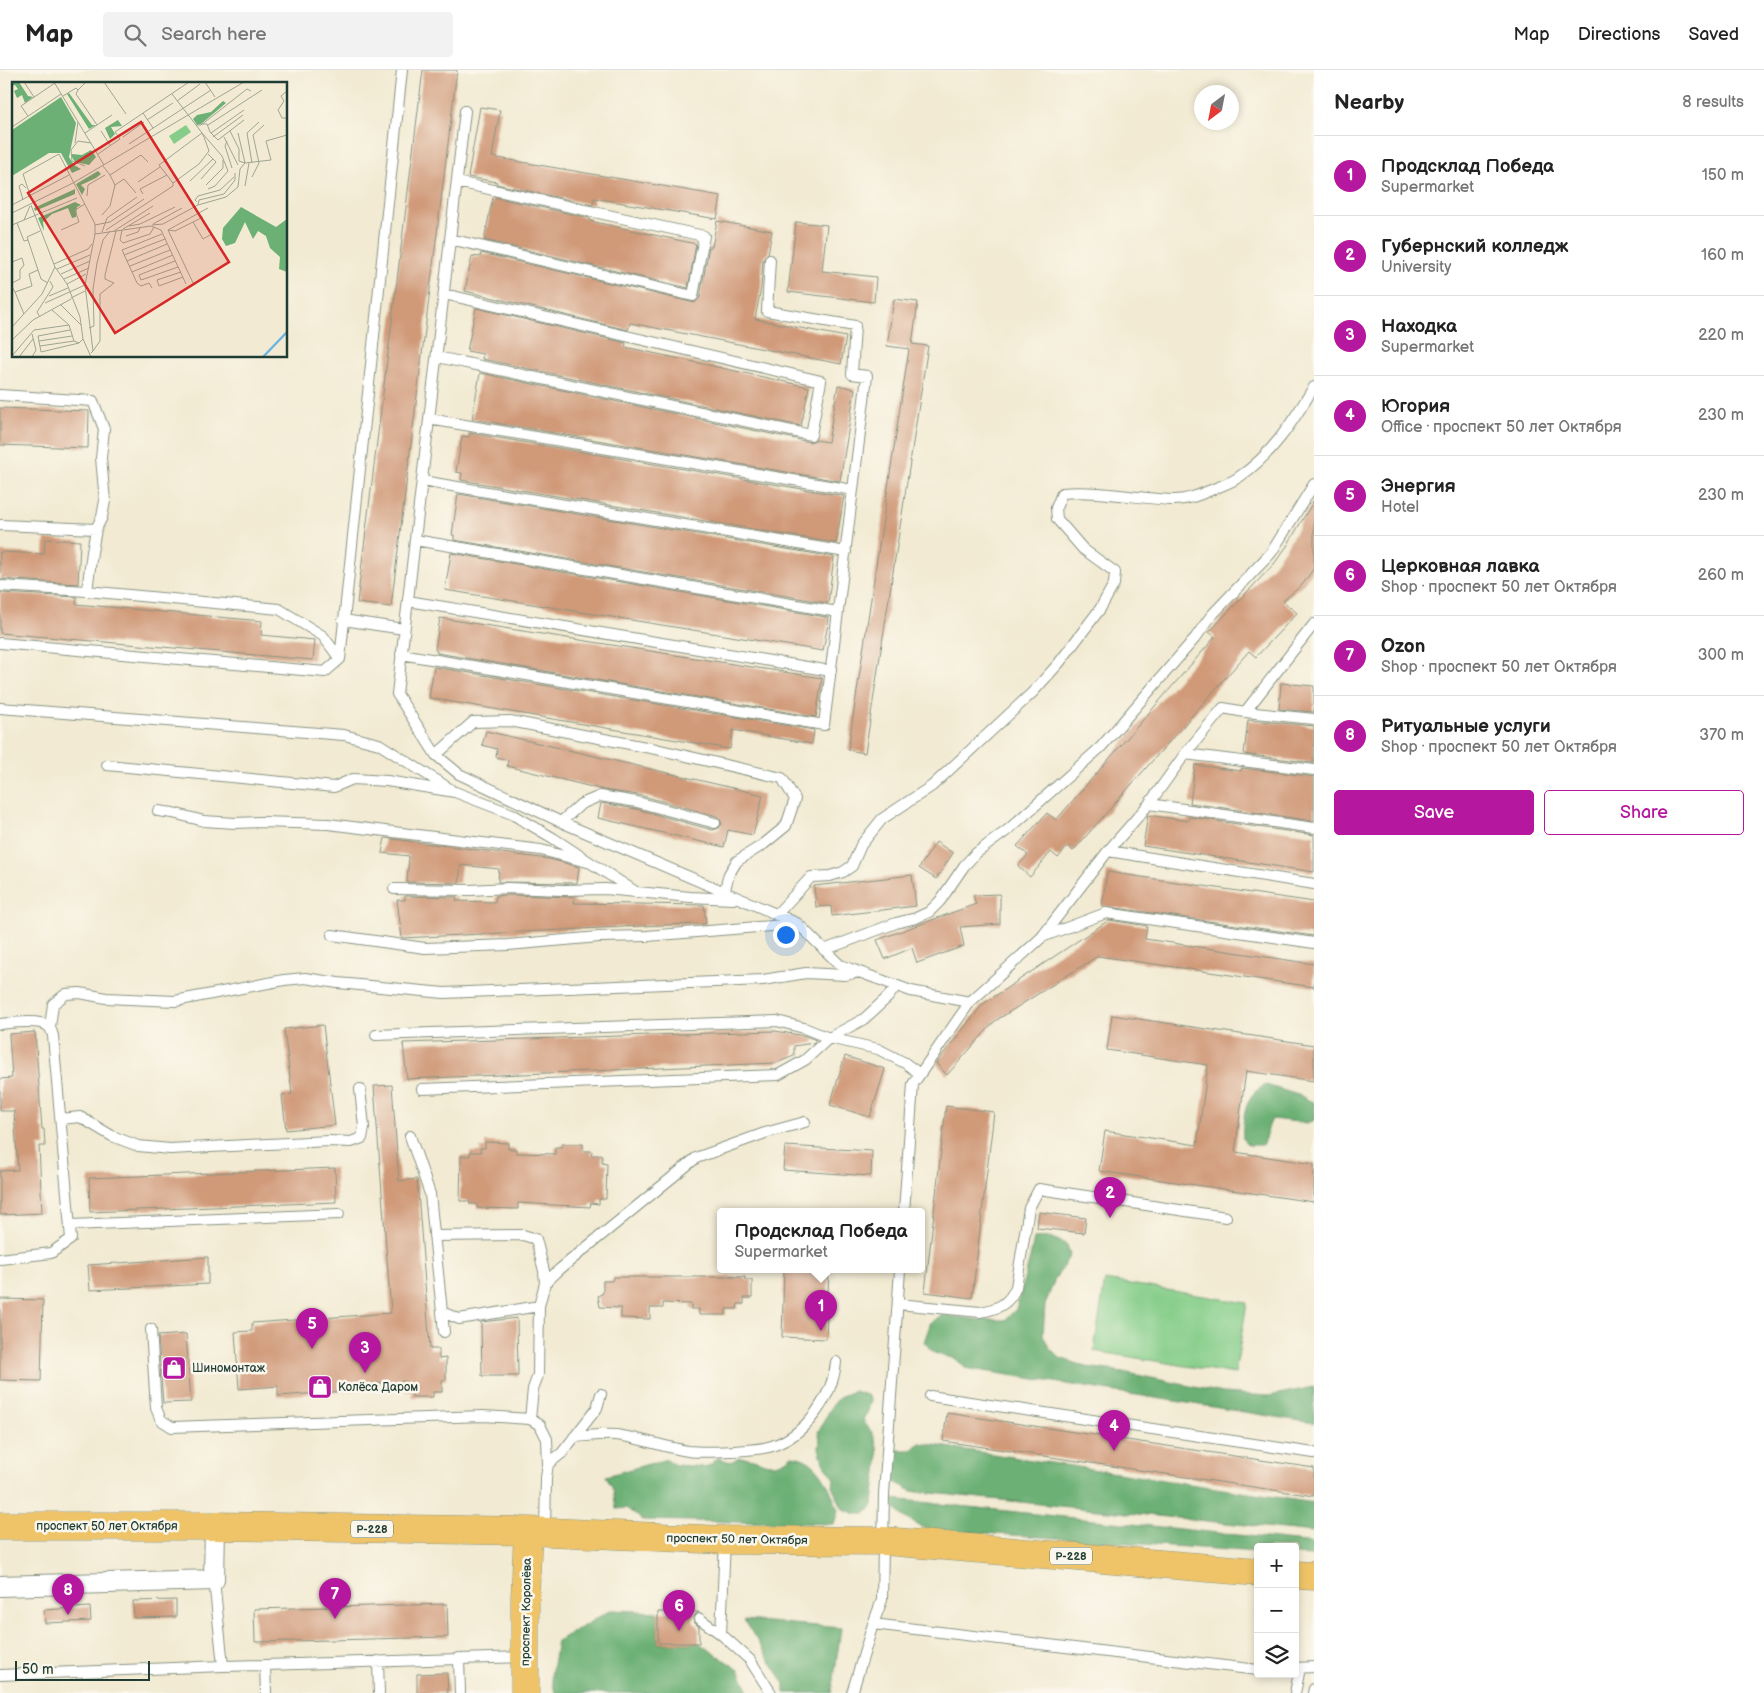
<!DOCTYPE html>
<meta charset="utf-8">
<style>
body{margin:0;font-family:"Balsamiq Sans",sans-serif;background:#f2f2f2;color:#222}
.controls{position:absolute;right:15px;bottom:15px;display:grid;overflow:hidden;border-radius:5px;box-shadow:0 2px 8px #0003}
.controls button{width:45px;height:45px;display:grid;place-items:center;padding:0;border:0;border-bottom:1px solid #e0e0e0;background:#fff;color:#222;font:25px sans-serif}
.compass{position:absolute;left:1194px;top:15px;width:45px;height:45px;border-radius:50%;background:#fff;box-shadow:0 2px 8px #0003;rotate:212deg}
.scale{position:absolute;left:15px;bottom:12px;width:135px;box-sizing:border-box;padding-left:5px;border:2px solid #1f3d34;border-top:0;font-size:14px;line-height:18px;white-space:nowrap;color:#1f3d34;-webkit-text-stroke:4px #fbf7ec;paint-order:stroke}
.you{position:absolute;left:785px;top:864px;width:18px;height:18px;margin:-12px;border:4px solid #fff;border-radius:50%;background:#1a73e8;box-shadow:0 0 0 8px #1a73e833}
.badge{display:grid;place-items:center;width:32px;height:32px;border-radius:50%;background:#b5179e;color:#fff;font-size:16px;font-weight:700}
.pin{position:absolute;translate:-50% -41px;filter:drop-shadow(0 1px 2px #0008)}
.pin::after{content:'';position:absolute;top:26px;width:18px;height:15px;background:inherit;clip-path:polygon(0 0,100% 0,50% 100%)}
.popup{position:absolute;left:717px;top:1138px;width:208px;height:65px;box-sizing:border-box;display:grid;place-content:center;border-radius:5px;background:#fff;filter:drop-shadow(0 1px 4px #0005);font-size:16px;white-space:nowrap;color:#767676}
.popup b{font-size:19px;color:#222}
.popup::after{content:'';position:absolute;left:50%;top:100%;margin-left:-10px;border:10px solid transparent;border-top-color:#fff}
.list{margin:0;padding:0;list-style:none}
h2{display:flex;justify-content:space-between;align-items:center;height:65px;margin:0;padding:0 20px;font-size:21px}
h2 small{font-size:16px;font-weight:400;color:#767676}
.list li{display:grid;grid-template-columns:32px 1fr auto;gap:15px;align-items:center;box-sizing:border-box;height:80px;padding:0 20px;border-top:1px solid #e0e0e0}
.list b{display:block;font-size:19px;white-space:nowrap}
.list p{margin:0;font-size:16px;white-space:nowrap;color:#767676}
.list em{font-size:16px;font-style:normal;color:#767676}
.actions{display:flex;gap:10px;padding:15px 20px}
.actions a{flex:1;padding:11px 0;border:1px solid #b5179e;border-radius:5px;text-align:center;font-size:18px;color:#b5179e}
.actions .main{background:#b5179e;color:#fff}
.icon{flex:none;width:28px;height:28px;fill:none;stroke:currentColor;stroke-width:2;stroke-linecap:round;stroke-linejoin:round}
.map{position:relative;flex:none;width:1314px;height:1623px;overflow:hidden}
header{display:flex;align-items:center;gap:30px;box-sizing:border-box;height:70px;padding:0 25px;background:#fff;border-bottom:1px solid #e0e0e0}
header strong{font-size:24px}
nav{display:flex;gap:28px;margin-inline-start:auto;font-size:18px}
.search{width:350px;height:45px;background:#f2f2f2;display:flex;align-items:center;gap:12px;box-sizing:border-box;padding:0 18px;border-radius:5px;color:#767676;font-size:19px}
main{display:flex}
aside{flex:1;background:#fff}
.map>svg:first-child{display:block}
</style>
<header>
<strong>Map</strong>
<div class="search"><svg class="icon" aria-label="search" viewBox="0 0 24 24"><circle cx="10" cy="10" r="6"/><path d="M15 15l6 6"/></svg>Search here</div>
<nav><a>Map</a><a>Directions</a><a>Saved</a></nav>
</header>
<main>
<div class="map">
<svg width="1314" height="1623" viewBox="0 0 1314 1623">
<rect width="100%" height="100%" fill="#fbf7ec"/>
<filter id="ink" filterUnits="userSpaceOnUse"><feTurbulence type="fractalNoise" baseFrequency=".02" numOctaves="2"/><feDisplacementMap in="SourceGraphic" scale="10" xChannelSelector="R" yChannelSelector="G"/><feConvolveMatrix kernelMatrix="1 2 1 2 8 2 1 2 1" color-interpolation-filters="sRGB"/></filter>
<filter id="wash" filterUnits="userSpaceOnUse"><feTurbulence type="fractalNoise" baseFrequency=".0096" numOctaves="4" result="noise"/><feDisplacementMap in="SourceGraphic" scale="20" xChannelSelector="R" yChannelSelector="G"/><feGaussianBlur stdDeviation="1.12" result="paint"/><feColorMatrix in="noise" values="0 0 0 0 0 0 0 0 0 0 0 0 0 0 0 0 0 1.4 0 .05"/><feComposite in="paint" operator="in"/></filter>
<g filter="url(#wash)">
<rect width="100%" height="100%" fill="#f2ead2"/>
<path fill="#85cd89" stroke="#52855e" d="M1105,1210L1247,1233L1235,1304L1094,1281Z"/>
<path fill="#6cb075" stroke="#467654" d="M1266,1015L1301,1026L1314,1033V1050L1306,1053L1272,1049C1267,1058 1267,1066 1262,1075H1248L1243,1069C1242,1054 1244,1033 1255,1022C1258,1019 1263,1017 1266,1015Z
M1051,1167L1067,1175L1070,1185L1054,1211L1045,1235L1043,1265L1049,1277L1060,1288L1086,1297L1123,1302L1223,1323L1269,1326L1314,1317V1353L965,1298L956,1289L934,1283L924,1272L931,1252L942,1245L980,1250H1005L1016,1239L1030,1188L1034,1169Z
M854,1321L867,1325L871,1331L868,1341L863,1349C866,1357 873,1361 875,1369C882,1390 874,1414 873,1435L865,1444H857L843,1439L833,1418L834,1407L823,1392L819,1378L820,1368L818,1362L832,1336L841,1326Z
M920,1373L1314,1433V1462L912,1421L893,1411L891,1406L897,1380H911Z
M791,1386C819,1387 830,1418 838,1440L834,1454L643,1450L626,1438L616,1439L613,1418L606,1406L667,1389L675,1395L705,1397L710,1395L715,1390L720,1388C727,1391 731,1394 737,1388C760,1384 768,1405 791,1386Z
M892,1429L1314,1473V1486L1295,1485V1477H1258V1482L925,1459C912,1451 894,1445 892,1429Z
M611,1540L658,1542V1573H699L739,1600L750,1623H555L551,1606L557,1571Z
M744,1550L841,1558L832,1623H785V1614Z"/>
<g id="blocks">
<path fill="#d09a79" d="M423,0H457L391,537L357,533Z
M480,37L500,40L492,87L721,126L717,149L594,128L593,135L496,114L497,112L468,107Z
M493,127L590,148V151L696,174L688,218L484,170Z
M717,151L772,161L768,184L763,189L761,218L755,249L846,267L841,294L630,253L628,260L465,221L472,186L480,187L481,183L695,233L700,227L709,177H712Z
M796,152L827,155L822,201L876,207L874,232L788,222Z
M894,229L918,232L912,274L928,276L865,683L848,680L909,279L887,276Z
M476,238L626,273L625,277L809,317L801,356L482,289L483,284L467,281Z
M480,303L810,372L815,370L828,372L838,315L855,319L840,411L472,349Z
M0,338L89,341L88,378L0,375Z
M469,363L844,426L836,473L461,410L462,403L456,402L462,366L469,367Z
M458,424L834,487L828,533L454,470V465H452Z
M1314,430V498L1303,514L1283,531L1297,543L1256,587L1249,581L1073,781L1068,776L1058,788L1051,782L1030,807L1018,796L1028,785L1017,776L1047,743L1056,750L1215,567L1209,562L1274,494L1287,476Z
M45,469L80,471L78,514L0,509V482L44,484Z
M451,483L826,547L829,548L823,581L445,520Z
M0,523L77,527L76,534L262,551L261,565L315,570L313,590L0,563Z
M440,548L822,608L816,647L437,583V581L435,580Z
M434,597L814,660L812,674L733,660L730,679L429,628Z
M1281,613L1314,616V642L1279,639Z
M1248,650L1314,656V693L1244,684Z
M486,661L763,725L753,765L728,760L724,777L598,748L601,733L636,739L713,760L719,758L722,754L720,749L717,746L639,725L604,720L507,696L508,690L496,687L497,679L482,675Z
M1195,695L1241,701L1242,698L1314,707V751L1190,733Z
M1148,745L1188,751L1189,747L1314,765V802L1143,776Z
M385,768L549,789L579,797L577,813L498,812L499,799L461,795L459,813L407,812L409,786L382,783Z
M936,772L953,783L936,809L919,798Z
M1107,802L1314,832V866L1102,836Z
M912,805L916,836L832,846L831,836L816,837L814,816Z
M1000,824V854L960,857L964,876L917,893L912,878L885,889L877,870L976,834L973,825Z
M508,825L575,827L574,833L704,835L706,854L661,855L402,868L397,830H405V826L457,827L456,831L495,832L496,826Z
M1109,850L1147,856L1145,869L1314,894V917L1098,886L995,951L947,1005L936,993L983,934Z
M1112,945L1314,975V1011L1246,1001L1235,1082L1314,1094V1132L1099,1101L1105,1061L1197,1075L1208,995L1107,980Z
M323,955L335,1055L286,1060L282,1025L292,1024L284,959Z
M775,961L806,966L816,970L813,973L794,976V986L776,993L407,1009L403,973Z
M35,962L42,1059H44L45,1076H39L42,1143L0,1145V1101L18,1100L14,1041H0V1009L12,1008L9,964Z
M845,986L885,999L870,1047L830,1035Z
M392,1015L399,1111L417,1109L430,1279H439V1289L446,1288V1310H442V1322H433V1327H412V1321L406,1322L405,1311L374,1313V1319L278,1326V1316L239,1319L235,1262L252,1261V1253L391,1243L374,1016Z
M946,1036L994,1042L972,1228L925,1222Z
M485,1072L508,1073V1079H516V1083L555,1084V1077H562V1074H583V1081H592L591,1085H602V1093L607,1094L606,1129H599V1134L591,1133L590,1137L518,1133V1139L477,1138V1134H469L470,1131H460L461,1086H470V1082H481L480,1078H485Z
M785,1076L872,1081L871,1106L783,1100Z
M335,1098L336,1132L90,1142L89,1108Z
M1039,1142L1086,1148L1084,1163L1037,1158Z
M208,1187V1214L90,1220L88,1195Z
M784,1200H829L826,1269L782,1267Z
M613,1207H745V1210H752V1228H744V1234H738L737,1239H726V1245H699V1239H691V1234L663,1233V1238H650V1249L621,1248V1238L600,1237L598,1226L603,1223V1211H612Z
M0,1229L43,1230L41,1311L0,1310Z
M517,1248L518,1306H482L481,1252Z
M186,1264L191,1332L163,1333L158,1266Z
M947,1343L1314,1398V1426L943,1371Z
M176,1530V1547L134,1548L133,1531Z
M447,1534L448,1567L255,1572L254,1539Z
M90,1537L91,1551L45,1553L44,1540Z
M658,1542H699L695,1545L693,1549L694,1552L699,1557V1573H658Z
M447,1603L448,1623H417V1604Z"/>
</g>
</g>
<g filter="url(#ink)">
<use href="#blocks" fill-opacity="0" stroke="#889483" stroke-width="1"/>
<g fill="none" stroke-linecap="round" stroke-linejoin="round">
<defs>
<path id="service" d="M465,41L397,624L436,685L459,704L561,752L797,853L840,895L911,921L970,932L913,1014L904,1142
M450,169L693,226L704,166L457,112
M437,287L811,365L821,311L444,224
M0,325L93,331L104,359L101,388L105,431L102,447L96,459L92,482L87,521
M429,349L853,420
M422,411L846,482
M0,455L96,459
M415,470L838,542
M0,516L87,521L279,539L323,566L340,589L402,0
M408,531L831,601
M343,550L404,559
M0,573L325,602L340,589
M401,584L824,655L867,306L852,304L855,256L767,241L770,190
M0,638L344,665L379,674L450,719
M1245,642L1314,649
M1185,684L1314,700
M436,685L473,652L510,651L656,679L782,708L795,729L786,756L764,774L737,791L729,804L724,823
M107,695L334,717L353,709L387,711L455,722L512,744L553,768L591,793
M1149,734L1314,758
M158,741L173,743L204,751L235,753L261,752L328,754L541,780L591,793L636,822
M561,752L581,734L600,726L637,732L715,753
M1108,781L1314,814
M394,819L470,820L508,818L563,820L605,819L690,827L733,829
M776,845L811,807L830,806L843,802L852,796L861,775L882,749L932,716L1033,622L1059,593L1100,539L1114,514L1115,502L1083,479L1057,449L1056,438L1062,423C1098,420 1135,428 1171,430C1185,431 1199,425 1211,420C1220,416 1231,413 1239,407C1273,384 1293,351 1314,317
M332,865L425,878L508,875L599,867L647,866L796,854
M1042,867L1106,843L1314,873
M824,880L896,853L916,848L929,842L940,831L964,796L975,784L1009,759L1101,677L1196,567L1211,546L1271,483L1314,414
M970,932L1041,868L1108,781L1149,734L1185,684L1223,638L1245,642L1314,554
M0,954C11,953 39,949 48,956C51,958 52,962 53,966L71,1169L51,1183L0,1189
M50,957L53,934L66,924L80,923L106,928L175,931L284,910L305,908L338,913L444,923L763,910L806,903L845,905L859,902
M376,965L777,951L804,958L829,968L878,979L905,993L920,1004
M422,1019L778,1005L805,990L829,968L864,949L888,927L896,916
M61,1049L80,1047L112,1066L138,1076L170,1079L329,1071L351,1072L362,1068L364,1057L360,1019
M410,1066L430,1124L442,1242L459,1249L539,1236L538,1305L533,1319L530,1349
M71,1155L339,1144
M434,1166L523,1165L536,1169L544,1201L545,1213
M898,1234L980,1242C998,1239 1009,1234 1016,1217L1029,1138L1039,1119L1226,1147
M539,1236L545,1213L560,1199L696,1088L765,1063L805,1052
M442,1242L444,1262
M151,1259L156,1338L161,1350L172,1357L483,1346L530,1349L540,1355L547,1369L548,1394L546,1408L545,1461
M930,1326L1314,1383
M574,1367C588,1366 603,1364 616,1365C641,1368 663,1377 688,1381C704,1383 757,1381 772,1376C806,1365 833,1326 836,1292
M548,1394L562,1383L597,1338L601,1324
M214,1510L223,1596L265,1595
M700,1549L721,1564L750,1590L771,1623
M873,1554L1258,1600
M721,1564L725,1470
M459,1588L460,1623
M378,1591L379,1623
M1295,1598L1314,1597
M0,1605L223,1596
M266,1623L265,1595L523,1587
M852,1623L873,1554L882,1530L884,1424L900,1200
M1295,1623L1300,1598
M1313,1623L1314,1619"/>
<path id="minor" d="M0,1516L214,1510L215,1456"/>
<path id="primary" d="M0,1456H215L528,1461L725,1470L884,1471L1258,1502
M1295,1505L1314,1506
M525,1623V1528L528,1461"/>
</defs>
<use href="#service" stroke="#889483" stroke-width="12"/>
<use href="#minor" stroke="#889483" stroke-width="22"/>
<use href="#primary" stroke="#889483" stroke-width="29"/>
<use href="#service" stroke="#fff" stroke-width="10"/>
<use href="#minor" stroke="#fff" stroke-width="20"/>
<use href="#primary" stroke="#efc469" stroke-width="28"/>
</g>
</g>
<defs>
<symbol id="shop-square" viewBox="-11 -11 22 22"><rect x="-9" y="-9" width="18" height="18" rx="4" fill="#b5179e" stroke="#fbf7ec"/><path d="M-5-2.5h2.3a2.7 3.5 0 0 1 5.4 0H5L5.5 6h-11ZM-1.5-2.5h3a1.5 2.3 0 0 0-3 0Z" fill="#fff"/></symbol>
</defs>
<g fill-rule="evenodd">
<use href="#shop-square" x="160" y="1284" width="28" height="28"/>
<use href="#shop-square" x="306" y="1303" width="28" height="28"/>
</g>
<g text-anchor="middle" stroke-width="5" stroke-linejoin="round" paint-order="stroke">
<g fill="#fbf7ec" stroke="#61756b" stroke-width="1">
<rect x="351" y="1450.5" width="42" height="17" rx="4"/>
<rect x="1050" y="1477.5" width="42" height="17" rx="4"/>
</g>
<g font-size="11" font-weight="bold" fill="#1f3d34">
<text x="372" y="1463">Р-228</text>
<text x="1071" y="1490">Р-228</text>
</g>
<g font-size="12" fill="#1f3d34" stroke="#fbf7ec" text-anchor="start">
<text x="192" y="1302">Шиномонтаж</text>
<text x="338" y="1321">Колёса Даром</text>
</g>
<g font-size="12" fill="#1f3d34" stroke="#fbf7ec">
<text x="107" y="1460">проспект 50 лет Октября</text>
<text transform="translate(737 1469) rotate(1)" y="4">проспект 50 лет Октября</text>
<text transform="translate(526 1542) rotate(-89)" y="4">проспект Королёва</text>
</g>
</g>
<g transform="translate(12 12)">
<rect width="275" height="275" fill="#f2ead2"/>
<path d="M174,43L179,50L162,62L157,54Z" fill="#85cd89"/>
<path d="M1,0H7L16,14L21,15L13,21L10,13L5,16L2,9L6,7L3,3L0,4ZM57,11L80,43H84L77,47L55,12ZM49,15L64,41L57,75L62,83L69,87L60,91L49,71H37L0,94V48ZM211,19L214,21L189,42L185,43L181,37L185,33L199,30ZM106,38L110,44L99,45L103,52L98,57L93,46ZM79,68L84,75L77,83L63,80L60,75V72L70,73ZM86,89L89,92L84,96L69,103L73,107L70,113L64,102ZM63,107V112L23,129L22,126ZM63,120L69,123L65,125L64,135L60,136L56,126L40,132L31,140L32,149L26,136ZM229,125L264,145L275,137V190L267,187L268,175L258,166L254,154L246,149L241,157L233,140L223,161L214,164L210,157L211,146Z" fill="#6cb075"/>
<path fill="none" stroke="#6bb5e3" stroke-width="2.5" d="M251,275L275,250"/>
<path fill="none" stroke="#9ea593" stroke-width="1" d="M12,0L22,15M42,0L92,83M92,0L114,32M193,0L203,15M66,8L64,12L85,43L73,51M275,9L269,14L272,19L266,28L270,36H275M160,12L184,43L190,51L192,55L197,69L187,82L161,101L147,83L190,51L210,74L216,89L203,104L196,107M51,14L64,6L66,8L74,0M165,19L188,2M131,31L141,46M16,34L9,24L43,1M135,38L161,21M190,42H195L198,50L206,58L232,38M85,43L100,33M184,43H189L235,7L239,9M196,43L250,8M0,45L49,12M89,49L98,63M218,49L227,67V79L233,81M199,51L232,28M226,51L233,81M111,55L132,40M201,55L231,33M212,55L226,83M215,59L213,64L220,86M63,61L66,40M117,62L199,8M86,72L108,57L103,50L177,0M240,81L235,51L247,40M73,84L60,79L59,68L66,59L79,61M91,84L98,93L129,73L136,80M98,93L103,103L112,97L124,111M240,95L247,81L241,53L252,43M189,97L204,80L196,72M178,99L201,77M126,100L148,85M194,103L211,86V78M233,104L237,81M131,112L128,107L155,93M18,113L11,92L47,72L83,142V152L139,144L149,148L174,202M75,114L76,103L93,93M11,118L7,104L10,102L14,106M185,120L183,118L186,114L208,108L222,95M0,123L57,93M186,123L187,118L212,112L223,98V91M0,131L61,101L232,0M90,133L98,124L103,103M12,138L18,124M181,140L191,157L200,152M5,141L12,159L16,158M141,142L170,126M0,143L65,116M83,143L98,140L132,117M140,143L151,142L186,123L214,115L226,105L228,87L233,81L259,78L254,59L275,53M117,144L128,142L163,125M111,147L138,131M49,148L67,140L63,128L73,122M94,148L161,104V101M110,148L108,158L111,161L138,152L142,145M156,148L196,126M28,149L15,155L29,197L36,201M102,149L141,124M90,150L95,136L125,115M114,154L126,150L128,146M112,173L153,157M115,179L155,162M163,179L127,193L129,198L166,185M0,180L10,176L12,183L8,188V197L0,201M42,182L76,167L80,162M118,184L158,168M45,187L78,173M120,190L161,173M169,190L145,198L147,204L171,195M49,192L78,179M52,197L77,186M55,202L74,192M182,203L156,148L163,149L191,135M0,205L3,210L20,204L17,192L26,188M140,206L137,201L129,204L125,201L110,168L150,152M3,210L12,232M37,214L56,206M59,216L73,209M33,221L73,203M48,222L69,243M40,228L57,243M28,235L25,230L41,205L38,199M0,245L30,212L43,185L19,123M77,246L82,244L81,207L85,181L91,158L98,149M58,248L26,254L29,270L67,261M20,252L24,268L20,275M71,257L79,275M0,258L21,238L59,217M27,259L60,254M28,264L62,259M81,269L88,259V212L102,201L93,197V193L104,149M79,271L81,269L73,203L83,152M0,274L22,248L57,243L62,259L67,261L71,257L68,235L55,202L43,185M7,275L21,257"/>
<path fill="#d62828" fill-opacity="0.15" stroke="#d62828" stroke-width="2.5" d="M129,40L217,180L103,251L16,111Z"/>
<rect width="275" height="275" fill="none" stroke="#1f3d34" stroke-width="2.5"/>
</g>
</svg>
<div class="controls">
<button>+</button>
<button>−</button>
<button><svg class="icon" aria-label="layers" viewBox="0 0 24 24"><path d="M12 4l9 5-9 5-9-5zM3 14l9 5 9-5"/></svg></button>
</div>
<svg class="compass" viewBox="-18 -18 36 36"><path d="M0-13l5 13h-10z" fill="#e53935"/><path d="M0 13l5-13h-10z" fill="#767676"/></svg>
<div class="scale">50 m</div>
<div class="you"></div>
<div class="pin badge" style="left:821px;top:1261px">1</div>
<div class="popup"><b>Продсклад Победа</b>Supermarket</div>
<div class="pin badge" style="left:1110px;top:1148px">2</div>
<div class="pin badge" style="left:365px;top:1303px">3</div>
<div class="pin badge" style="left:1114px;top:1381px">4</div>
<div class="pin badge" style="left:312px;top:1279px">5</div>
<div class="pin badge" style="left:679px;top:1561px">6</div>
<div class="pin badge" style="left:335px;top:1549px">7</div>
<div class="pin badge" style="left:68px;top:1545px">8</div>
</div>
<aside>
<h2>Nearby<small>8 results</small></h2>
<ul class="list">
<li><span class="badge">1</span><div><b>Продсклад Победа</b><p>Supermarket</p></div><em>150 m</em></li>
<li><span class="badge">2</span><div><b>Губернский колледж</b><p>University</p></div><em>160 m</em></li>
<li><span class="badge">3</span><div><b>Находка</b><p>Supermarket</p></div><em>220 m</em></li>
<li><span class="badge">4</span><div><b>Югория</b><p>Office · проспект 50 лет Октября</p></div><em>230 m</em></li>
<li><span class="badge">5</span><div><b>Энергия</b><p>Hotel</p></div><em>230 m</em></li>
<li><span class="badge">6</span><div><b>Церковная лавка</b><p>Shop · проспект 50 лет Октября</p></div><em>260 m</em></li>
<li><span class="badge">7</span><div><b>Ozon</b><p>Shop · проспект 50 лет Октября</p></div><em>300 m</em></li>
<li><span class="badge">8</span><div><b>Ритуальные услуги</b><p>Shop · проспект 50 лет Октября</p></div><em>370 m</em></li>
</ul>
<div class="actions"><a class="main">Save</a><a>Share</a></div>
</aside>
</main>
